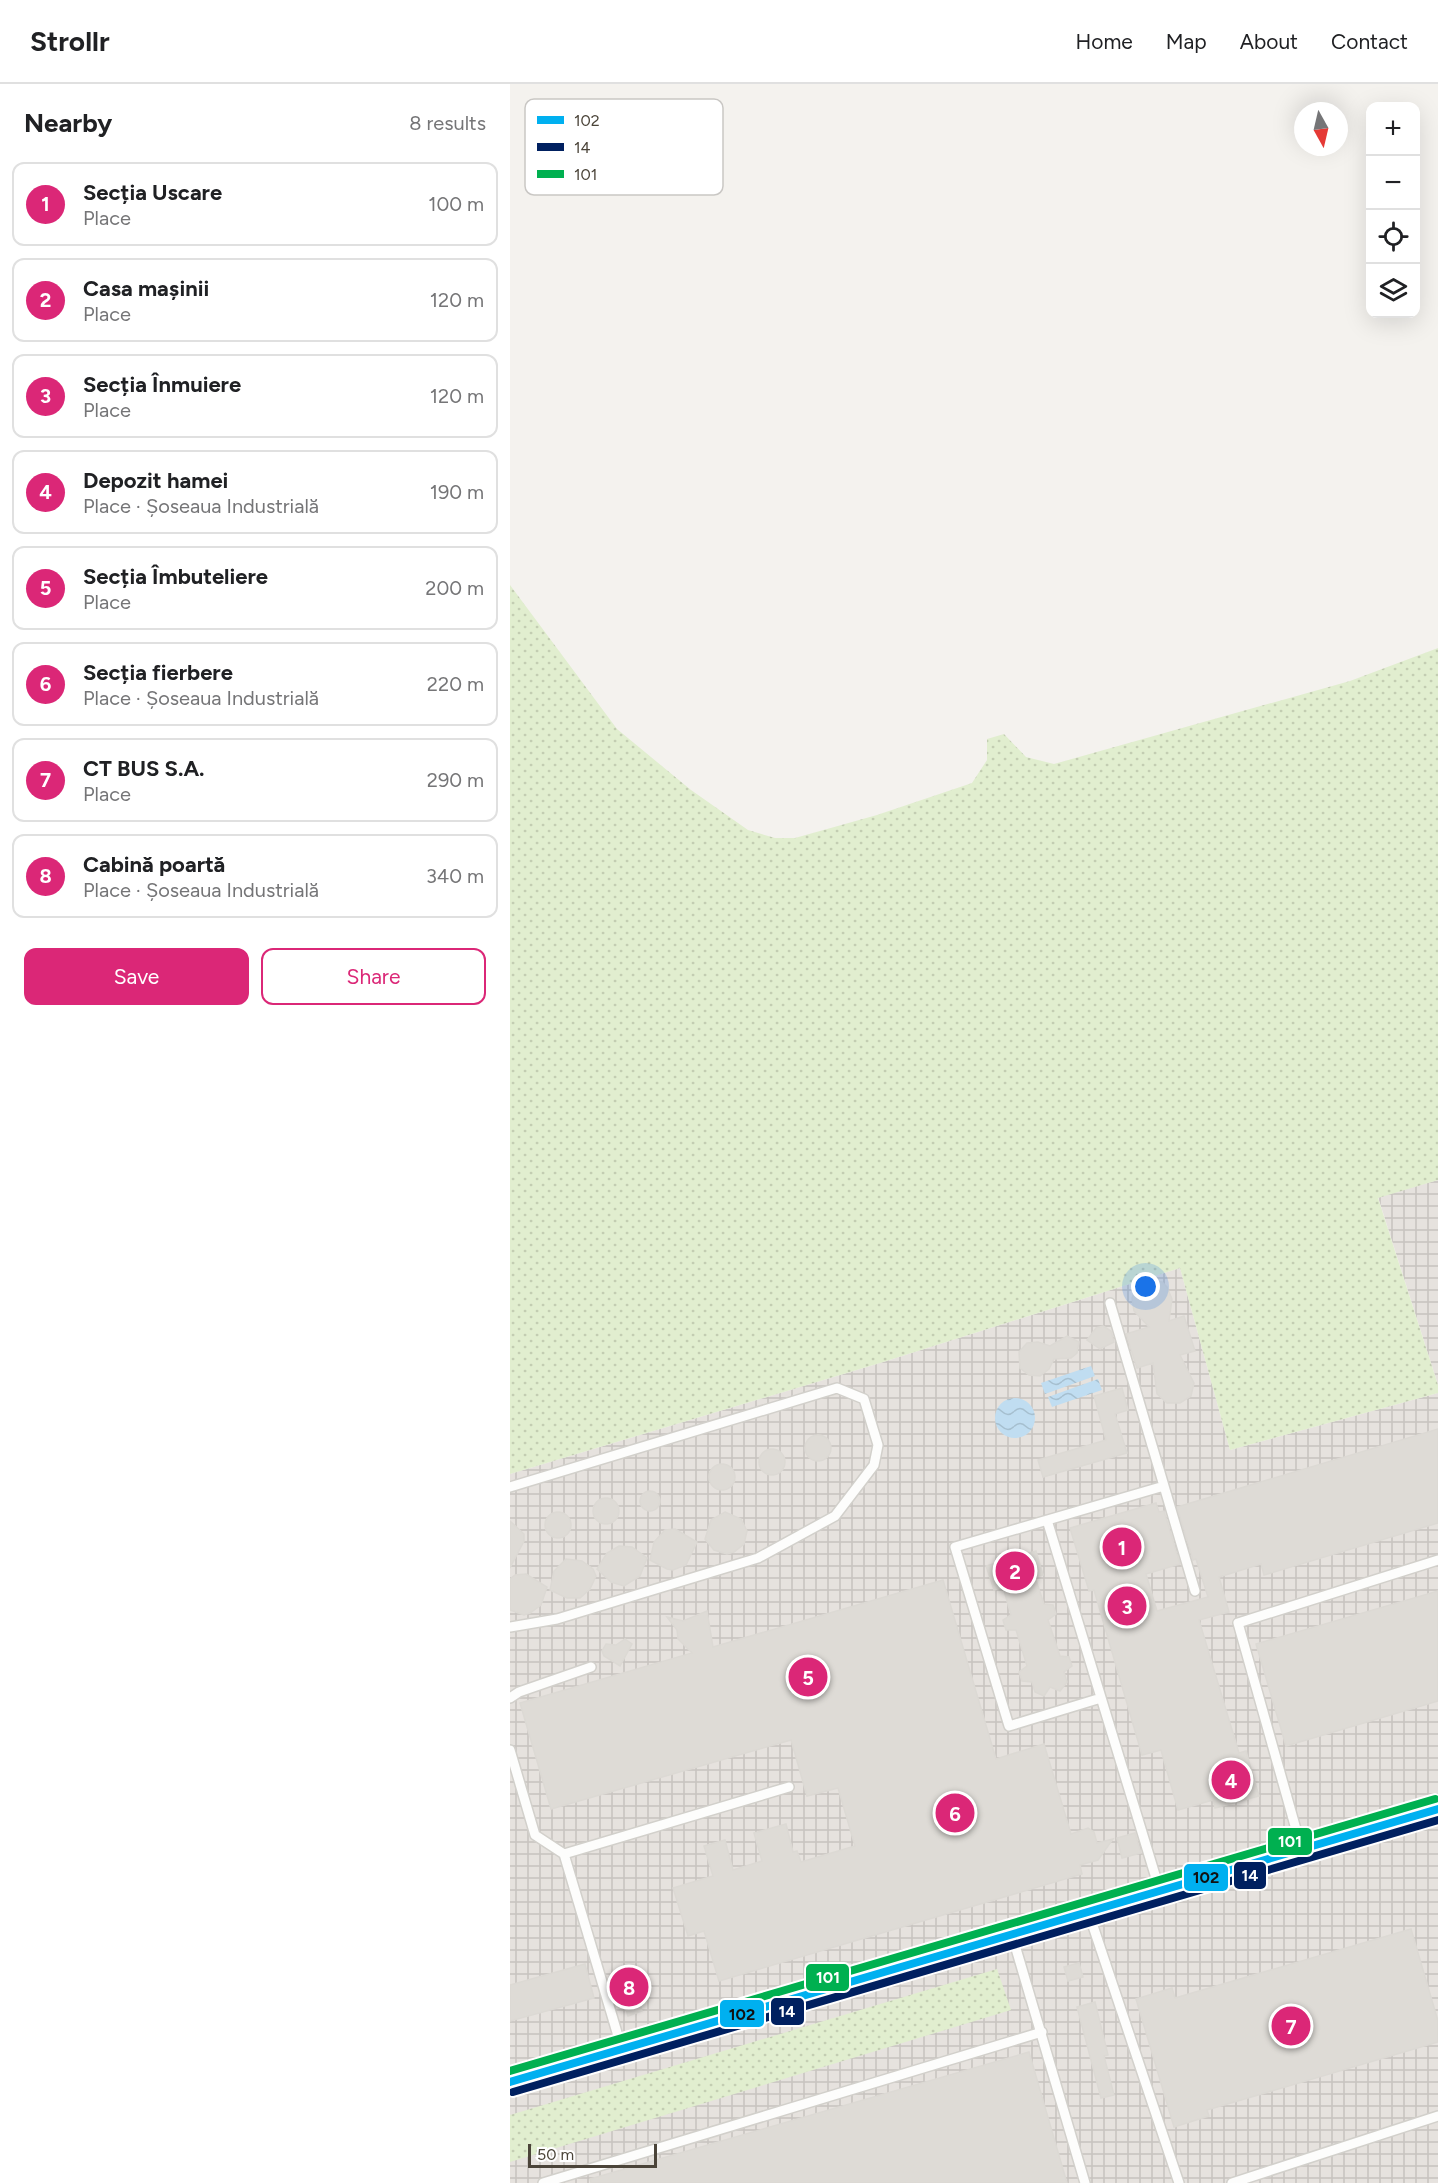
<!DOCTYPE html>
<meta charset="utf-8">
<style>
body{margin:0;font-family:Figtree,sans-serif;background:#f2f2f2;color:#202124}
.controls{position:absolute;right:18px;top:18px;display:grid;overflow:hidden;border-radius:12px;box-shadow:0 6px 24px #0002}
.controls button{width:54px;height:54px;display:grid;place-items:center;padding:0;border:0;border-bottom:2px solid #e0e0e0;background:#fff;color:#202124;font:30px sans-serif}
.compass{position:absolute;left:784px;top:18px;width:54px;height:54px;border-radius:50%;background:#fff;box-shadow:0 6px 24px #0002;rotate:172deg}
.scale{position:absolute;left:18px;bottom:15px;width:129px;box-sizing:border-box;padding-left:6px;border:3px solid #4b4439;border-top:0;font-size:16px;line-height:21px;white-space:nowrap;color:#4b4439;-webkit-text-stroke:4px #fff;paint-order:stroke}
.you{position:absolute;left:636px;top:1203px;width:21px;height:21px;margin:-15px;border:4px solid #fff;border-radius:50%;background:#1a73e8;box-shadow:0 0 0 9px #1a73e833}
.badge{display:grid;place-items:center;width:39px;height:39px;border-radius:50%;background:#db2777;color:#fff;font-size:20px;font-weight:700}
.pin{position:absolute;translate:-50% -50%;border:3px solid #fff;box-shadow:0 2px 6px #0006}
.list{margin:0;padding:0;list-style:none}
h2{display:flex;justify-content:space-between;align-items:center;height:78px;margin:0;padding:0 24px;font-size:26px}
h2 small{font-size:20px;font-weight:400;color:#757577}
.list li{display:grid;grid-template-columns:39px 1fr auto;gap:18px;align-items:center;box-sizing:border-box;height:84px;margin:0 12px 12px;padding:0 12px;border:2px solid #e0e0e0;border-radius:12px}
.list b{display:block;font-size:22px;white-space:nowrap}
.list p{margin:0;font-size:20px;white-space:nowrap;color:#757577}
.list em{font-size:20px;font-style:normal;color:#757577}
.actions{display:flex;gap:12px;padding:18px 24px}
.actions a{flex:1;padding:14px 0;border:2px solid #db2777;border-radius:12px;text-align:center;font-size:21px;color:#db2777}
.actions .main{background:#db2777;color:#fff}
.icon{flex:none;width:33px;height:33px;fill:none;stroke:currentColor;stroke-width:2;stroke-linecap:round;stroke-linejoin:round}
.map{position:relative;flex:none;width:928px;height:2099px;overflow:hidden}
header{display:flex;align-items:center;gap:36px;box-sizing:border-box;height:84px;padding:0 30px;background:#fff;border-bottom:2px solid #e0e0e0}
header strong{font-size:28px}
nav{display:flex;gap:33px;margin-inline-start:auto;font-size:21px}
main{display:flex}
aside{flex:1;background:#fff}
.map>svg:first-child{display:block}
</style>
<header>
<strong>Strollr</strong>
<nav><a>Home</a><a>Map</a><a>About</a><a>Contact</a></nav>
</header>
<main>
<aside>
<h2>Nearby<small>8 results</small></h2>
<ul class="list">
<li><span class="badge">1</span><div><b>Secția Uscare</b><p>Place</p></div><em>100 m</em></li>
<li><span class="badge">2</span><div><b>Casa mașinii</b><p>Place</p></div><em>120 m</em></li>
<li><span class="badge">3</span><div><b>Secția Înmuiere</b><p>Place</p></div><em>120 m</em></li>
<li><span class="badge">4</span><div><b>Depozit hamei</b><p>Place · Șoseaua Industrială</p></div><em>190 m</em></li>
<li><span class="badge">5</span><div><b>Secția Îmbuteliere</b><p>Place</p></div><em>200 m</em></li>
<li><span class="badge">6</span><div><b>Secția fierbere</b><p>Place · Șoseaua Industrială</p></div><em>220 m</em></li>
<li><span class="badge">7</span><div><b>CT BUS S.A.</b><p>Place</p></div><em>290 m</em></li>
<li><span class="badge">8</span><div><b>Cabină poartă</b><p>Place · Șoseaua Industrială</p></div><em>340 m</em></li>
</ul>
<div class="actions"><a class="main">Save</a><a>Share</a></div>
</aside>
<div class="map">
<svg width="928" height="2099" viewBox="0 0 928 2099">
<defs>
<pattern id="industrial-grid" width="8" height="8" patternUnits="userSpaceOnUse" patternTransform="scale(1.5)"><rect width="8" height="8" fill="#e6e2de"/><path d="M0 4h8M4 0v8" fill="none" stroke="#c7c3bf"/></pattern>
<pattern id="green-dots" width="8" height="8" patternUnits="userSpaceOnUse" patternTransform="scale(1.5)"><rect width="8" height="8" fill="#e1eecf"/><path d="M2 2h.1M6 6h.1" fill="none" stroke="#c3cdb2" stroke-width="1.8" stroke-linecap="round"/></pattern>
<pattern id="water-waves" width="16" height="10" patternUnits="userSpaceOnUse" patternTransform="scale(1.5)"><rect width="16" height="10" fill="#c0ddf1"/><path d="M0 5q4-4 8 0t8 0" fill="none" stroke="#a6bfcf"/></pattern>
</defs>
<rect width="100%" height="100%" fill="#f4f2ee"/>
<path fill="url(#industrial-grid)" d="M928,1096V1301L868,1113Z
M670,1184L720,1366L928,1309V2099H0V1390L370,1279Z"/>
<path fill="url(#green-dots)" d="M0,501L107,645L181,706L238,746L265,754H285L367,731L462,699L477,676V655L494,650L516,673L544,680L840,597L928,564V1096L868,1114L928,1301V1309L720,1366L670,1184L370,1279L0,1390Z
M487,1885L501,1926L0,2078V2031Z"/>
<path fill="url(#water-waves)" d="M581,1282L585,1292L535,1310L531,1299Z
M588,1295L592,1306L542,1323L538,1313Z
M485 1334a20 20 0 1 1 40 0a20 20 0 1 1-40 0Z"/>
<path fill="#dedbd6" stroke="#dcd9d4" stroke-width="1.5" d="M639,1196L652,1198L657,1203L662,1215L659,1237L674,1232L685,1267L670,1271L684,1299L681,1312L670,1319H657L647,1310L643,1279L627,1284L616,1250L639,1243L624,1227L622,1214L627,1202Z
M593,1242L601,1247L604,1258L590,1265L577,1256L586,1244Z
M557,1252L569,1258L567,1269L561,1274L544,1275L539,1285L530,1292L519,1291L510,1284L509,1268L517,1259L528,1258L540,1262Z
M612,1304L618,1326L605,1330L617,1369L533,1393L528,1376L596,1356L584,1312Z
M928,1345V1439L754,1491L751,1480L709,1493L719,1528L689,1536L729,1669L736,1667L749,1712L705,1724L703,1716L668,1726L651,1666L632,1671L584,1506L579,1507L560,1444L646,1419L649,1428L654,1427L670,1480L636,1490L647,1527L698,1513L686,1475L683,1476L667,1423Z
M295 1364a13 13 0 1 1 26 0a13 13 0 1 1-26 0Z
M249 1378a13 13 0 1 1 26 0a13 13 0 1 1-26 0Z
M199 1393a13 13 0 1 1 26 0a13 13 0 1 1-26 0Z
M130 1417a10 10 0 1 1 20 0a10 10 0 1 1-20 0Z
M83 1427a13 13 0 1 1 26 0a13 13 0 1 1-26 0Z
M215,1428L231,1435L237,1447L234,1460L224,1468L217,1470L204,1466L195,1455L201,1436Z
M35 1441a13 13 0 1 1 26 0a13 13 0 1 1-26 0Z
M0,1437L14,1450V1457L0,1484Z
M165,1445L187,1458L176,1481L163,1486L157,1485L140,1476L144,1458L155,1446Z
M109,1462L122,1463L137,1474L130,1492L114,1502L101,1498L87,1485L97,1469Z
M526,1467L533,1491L525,1493L534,1520L543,1521L546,1530L538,1536L550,1572L559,1573L562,1582L554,1588L557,1598L550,1607L540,1603L534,1612L525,1608L522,1598L512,1597L509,1588L517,1582L506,1546H496L493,1536L501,1531L493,1503L484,1506L476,1482Z
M56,1475L72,1477L83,1485L86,1492L80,1505L70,1514H57L40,1506L44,1487Z
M16,1490L37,1503L31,1521L20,1529L14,1531L0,1526V1495L5,1491Z
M433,1496L486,1675L534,1660L561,1750L578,1744L584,1748L587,1759L603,1755L588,1776L570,1781L572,1790L209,1897L194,1847L178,1852L163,1804L203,1792L194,1762L215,1756L223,1786L252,1777L244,1749L276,1740L283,1768L287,1767L291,1778L345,1762L328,1704L297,1712L281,1656L41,1725L10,1619L182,1569L168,1555L167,1546L157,1533L173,1537L197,1527L203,1563Z
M928,1507V1617L776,1662L746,1560Z
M115,1555L122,1560L110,1582L94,1572L92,1567L96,1560L106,1561Z
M625,1749L631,1769L612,1774L607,1754Z
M901,1845L928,1937V1958L697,2026L699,2032L664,2043L626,1915L662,1904L665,1914Z
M569,1879L573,1893L558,1897L554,1883Z
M75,1880L84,1914L0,1937V1901Z
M124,1888L132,1913L128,1914L132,1927L118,1932L106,1894Z
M585,1918L598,1971L594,1972L604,2011L591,2014L567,1923Z
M519,1968L557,2099H81L80,2095Z"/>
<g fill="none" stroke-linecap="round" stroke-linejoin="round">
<defs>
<path id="lane" d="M654,1402L685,1507
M0,1403L327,1304L354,1315L368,1361L364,1381L325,1432L248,1474L47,1535L0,1543
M537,1436L649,1804
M0,1614L9,1608L81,1583
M591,1614L499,1642L445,1463L654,1402L600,1219
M0,1666L25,1751L54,1770
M791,1763L728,1539L928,1476
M579,1830L669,2099
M502,1851L575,2099
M111,1962L54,1770L279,1703
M33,2099L532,1948
M722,2099L928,2032"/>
<path id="secondary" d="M0,1998L928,1725"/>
</defs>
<use href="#lane" stroke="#d2d0cb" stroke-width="12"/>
<use href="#secondary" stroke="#d3cfc5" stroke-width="28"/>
<use href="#lane" stroke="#fdfdfc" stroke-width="9"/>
<use href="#secondary" stroke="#f7f6f1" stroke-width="26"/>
<defs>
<path id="bus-1" d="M0,1998L928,1725"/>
<path id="bus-2" d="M3,2008L928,1736"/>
<path id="bus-3" d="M0,1987L925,1715"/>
</defs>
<use href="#bus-1" stroke="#fff" stroke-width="12"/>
<use href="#bus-2" stroke="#fff" stroke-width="12"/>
<use href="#bus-3" stroke="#fff" stroke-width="12"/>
<use href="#bus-1" stroke="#00b0f0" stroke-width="8"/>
<use href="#bus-2" stroke="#002060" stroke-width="8"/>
<use href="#bus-3" stroke="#00b050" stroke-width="8"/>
</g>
<rect x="15" y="15" width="198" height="96" rx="9" fill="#fff" stroke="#c9c7c4" stroke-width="1.5"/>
<rect x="27" y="32" width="27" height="8" fill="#00b0f0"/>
<rect x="27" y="59" width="27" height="8" fill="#002060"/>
<rect x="27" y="86" width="27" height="8" fill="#00b050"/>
<g font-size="16" fill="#4b4439">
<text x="64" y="42">102</text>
<text x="64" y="69">14</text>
<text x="64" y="96">101</text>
</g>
<g stroke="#fff" stroke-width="2">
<rect x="757" y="1743" width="46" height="29" rx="6" fill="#00b050"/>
<rect x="723" y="1777" width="34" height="29" rx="6" fill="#002060"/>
<rect x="673" y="1779" width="46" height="29" rx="6" fill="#00b0f0"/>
<rect x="295" y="1879" width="45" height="29" rx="6" fill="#00b050"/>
<rect x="260" y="1913" width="35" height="29" rx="6" fill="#002060"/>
<rect x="209" y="1915" width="46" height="29" rx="6" fill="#00b0f0"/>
</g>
<g font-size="16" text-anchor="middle" font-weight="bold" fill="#fff">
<text x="780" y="1763">101</text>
<text x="740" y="1797">14</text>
<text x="318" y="1899">101</text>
<text x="277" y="1933">14</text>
</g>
<g font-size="16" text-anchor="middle" font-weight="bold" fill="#111">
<text x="696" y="1799">102</text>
<text x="232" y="1936">102</text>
</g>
</svg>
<div class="controls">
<button>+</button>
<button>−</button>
<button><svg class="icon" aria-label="locate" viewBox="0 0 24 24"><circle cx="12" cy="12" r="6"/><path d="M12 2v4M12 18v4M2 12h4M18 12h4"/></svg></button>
<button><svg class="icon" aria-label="layers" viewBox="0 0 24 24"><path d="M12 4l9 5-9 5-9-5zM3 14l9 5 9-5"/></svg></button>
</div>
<svg class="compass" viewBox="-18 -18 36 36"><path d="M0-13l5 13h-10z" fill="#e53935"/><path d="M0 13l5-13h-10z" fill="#757577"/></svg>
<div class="scale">50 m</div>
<div class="you"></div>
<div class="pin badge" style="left:612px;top:1463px">1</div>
<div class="pin badge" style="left:505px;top:1487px">2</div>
<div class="pin badge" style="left:617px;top:1522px">3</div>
<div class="pin badge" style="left:721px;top:1696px">4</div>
<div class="pin badge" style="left:298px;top:1593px">5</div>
<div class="pin badge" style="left:445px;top:1729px">6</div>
<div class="pin badge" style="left:781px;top:1942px">7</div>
<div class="pin badge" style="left:119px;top:1903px">8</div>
</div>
</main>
